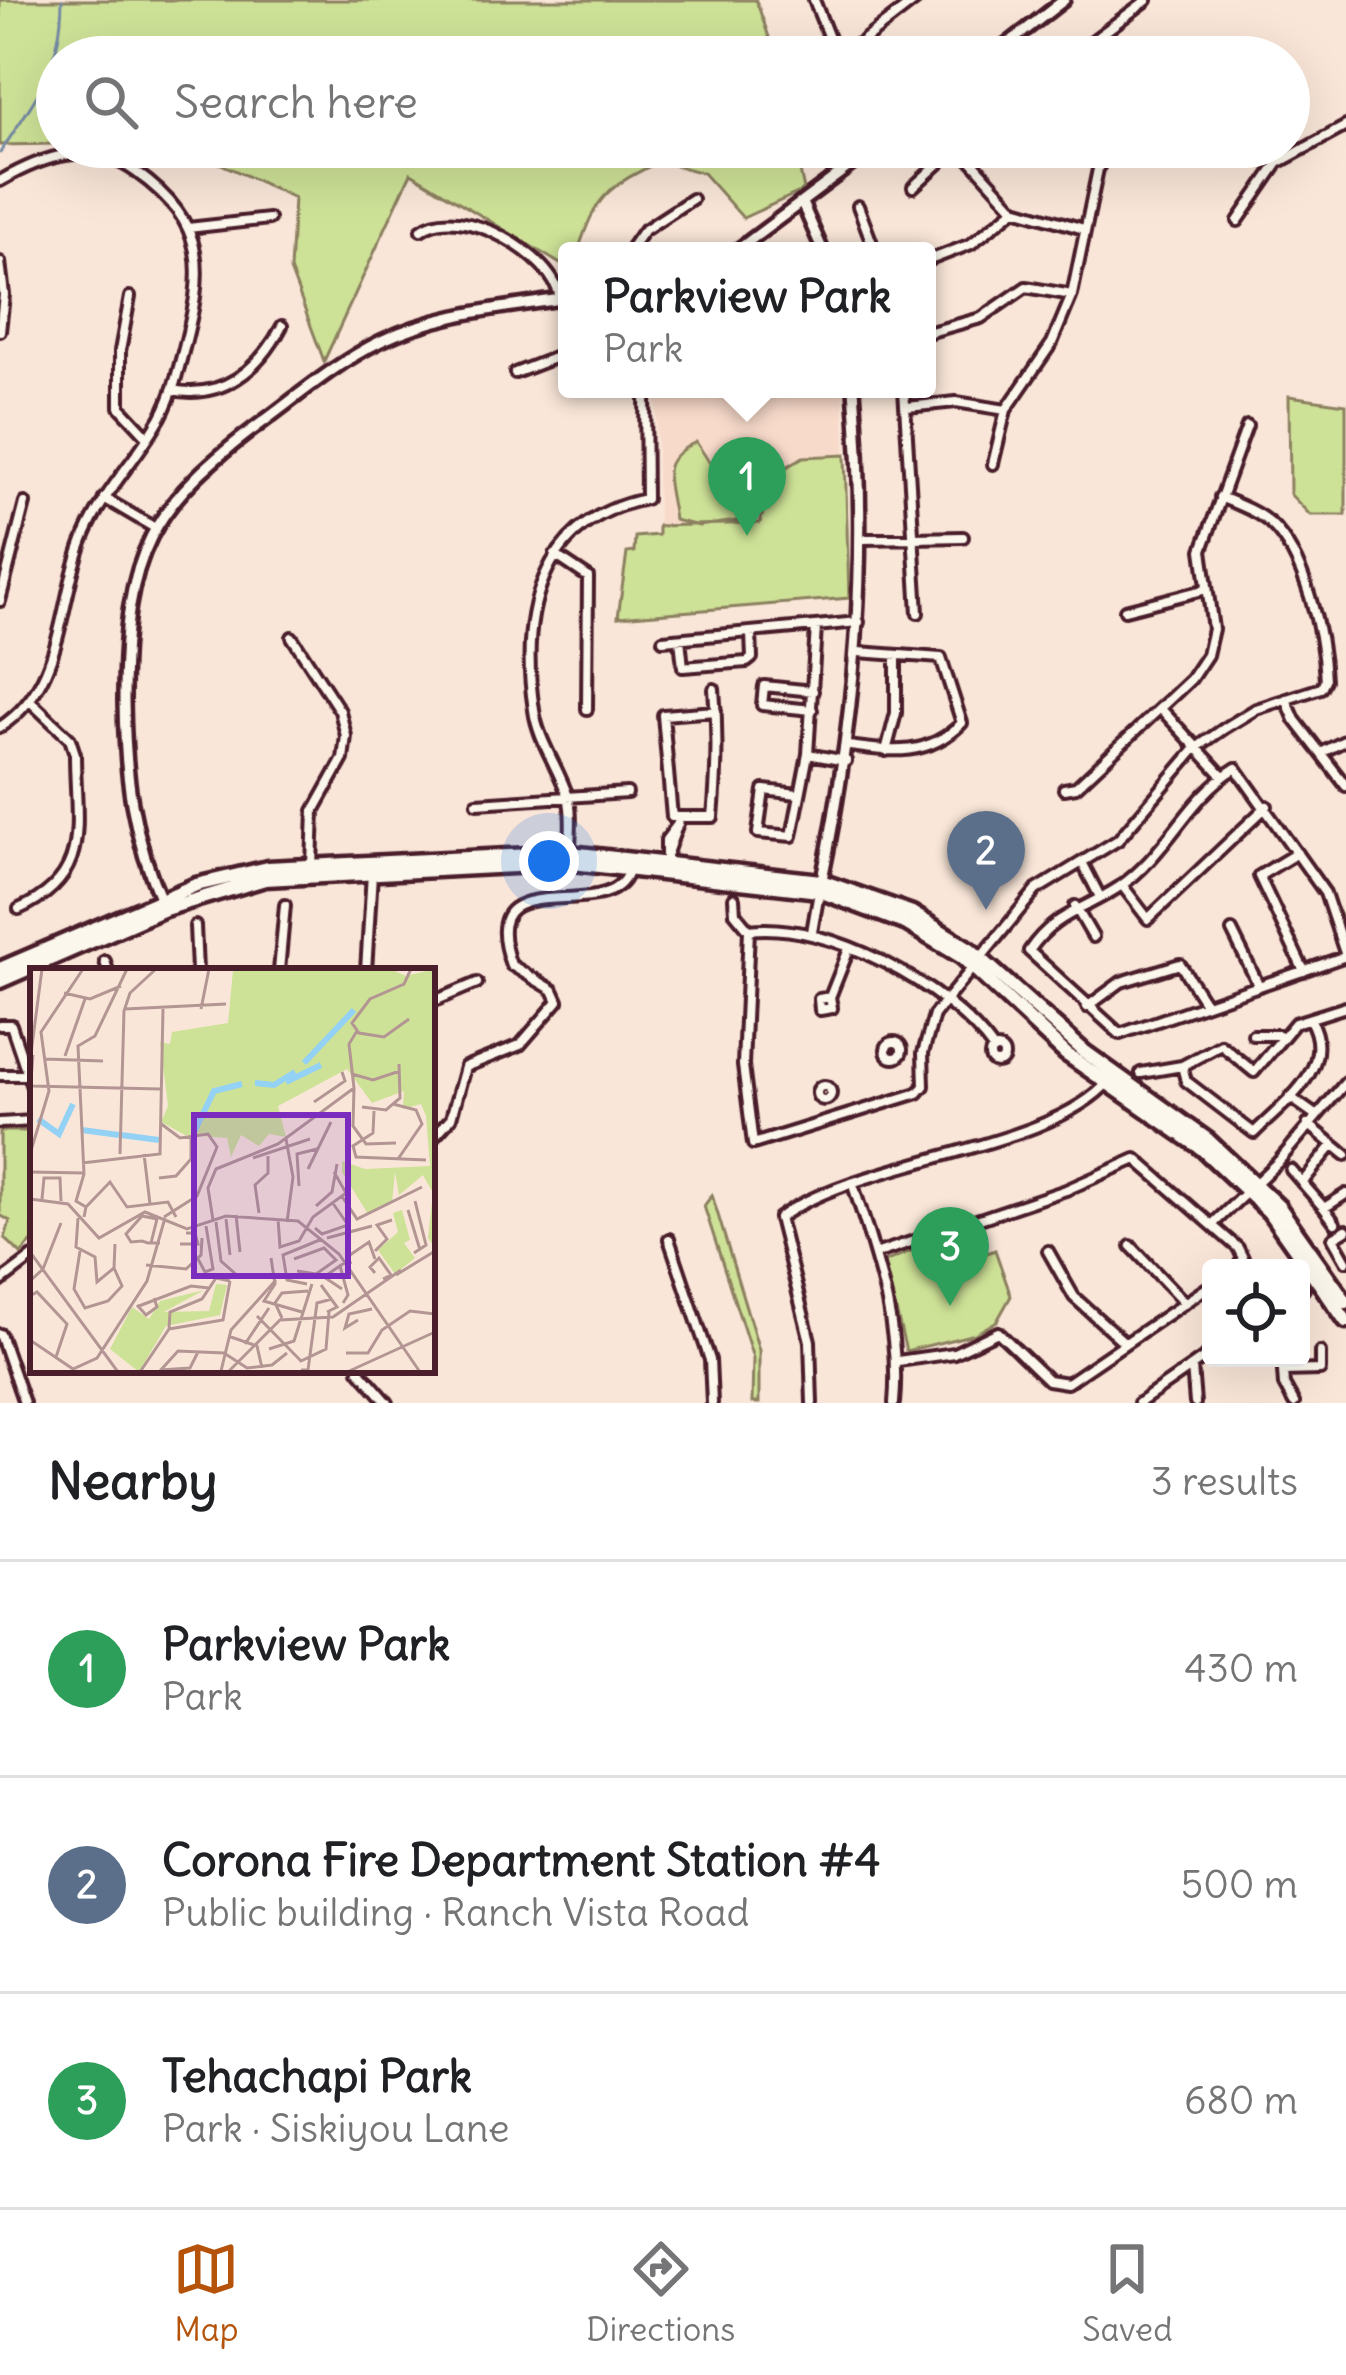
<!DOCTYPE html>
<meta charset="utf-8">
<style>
body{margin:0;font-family:Delius,sans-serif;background:#f2f2f2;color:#202124}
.controls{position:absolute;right:36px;bottom:36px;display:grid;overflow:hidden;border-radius:12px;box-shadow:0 12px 48px #0002}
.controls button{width:108px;height:108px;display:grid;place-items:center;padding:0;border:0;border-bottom:3px solid #e0e0e0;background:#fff;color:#202124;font:60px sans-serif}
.you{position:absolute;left:549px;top:861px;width:42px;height:42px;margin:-30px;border:9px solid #fff;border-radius:50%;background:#1a73e8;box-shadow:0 0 0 18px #1a73e833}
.badge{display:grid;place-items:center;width:78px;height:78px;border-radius:50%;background:#b45309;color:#fff;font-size:39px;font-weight:700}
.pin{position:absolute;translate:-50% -99px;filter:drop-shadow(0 3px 6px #0008)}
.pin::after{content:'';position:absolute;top:63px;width:42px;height:36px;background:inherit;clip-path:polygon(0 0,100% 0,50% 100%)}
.popup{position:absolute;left:558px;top:242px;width:378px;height:156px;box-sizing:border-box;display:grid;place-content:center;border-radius:12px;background:#fff;filter:drop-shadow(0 3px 9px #0005);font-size:39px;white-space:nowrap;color:#757577}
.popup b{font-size:45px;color:#202124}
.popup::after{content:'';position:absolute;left:50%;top:100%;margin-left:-24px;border:24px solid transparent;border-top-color:#fff}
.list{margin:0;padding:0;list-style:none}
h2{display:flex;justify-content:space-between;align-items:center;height:156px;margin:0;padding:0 48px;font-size:51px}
h2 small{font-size:39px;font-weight:400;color:#757577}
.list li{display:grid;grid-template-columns:78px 1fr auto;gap:36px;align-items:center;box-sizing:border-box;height:216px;padding:0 48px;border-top:3px solid #e0e0e0}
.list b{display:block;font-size:45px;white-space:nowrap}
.list p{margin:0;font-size:39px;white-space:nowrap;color:#757577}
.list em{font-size:39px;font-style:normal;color:#757577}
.icon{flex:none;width:66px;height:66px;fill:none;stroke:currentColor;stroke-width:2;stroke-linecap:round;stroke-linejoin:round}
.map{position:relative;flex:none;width:1346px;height:1403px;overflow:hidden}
.search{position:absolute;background:#fff;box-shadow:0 12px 48px #0002;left:36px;right:36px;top:36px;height:132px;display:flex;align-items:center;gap:30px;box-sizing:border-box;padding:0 42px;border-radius:66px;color:#757577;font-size:45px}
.sheet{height:804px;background:#fff}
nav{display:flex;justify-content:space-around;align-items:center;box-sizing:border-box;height:168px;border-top:3px solid #e0e0e0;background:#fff;font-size:33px;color:#757577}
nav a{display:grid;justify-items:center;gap:6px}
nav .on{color:#b45309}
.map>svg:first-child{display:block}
</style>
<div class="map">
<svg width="1346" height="1403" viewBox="0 0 1346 1403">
<rect width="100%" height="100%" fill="#f9e6d8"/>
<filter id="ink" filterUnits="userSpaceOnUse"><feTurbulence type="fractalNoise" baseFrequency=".00833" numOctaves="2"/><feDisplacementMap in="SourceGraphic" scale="24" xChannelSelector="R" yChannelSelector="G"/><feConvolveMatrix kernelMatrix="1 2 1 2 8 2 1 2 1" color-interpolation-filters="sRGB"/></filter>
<g filter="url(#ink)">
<path fill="#f8daca" d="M656,389H843L845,455L803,457L760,523L658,526Z"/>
<path fill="#cee297" stroke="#8c8061" stroke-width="3" d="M0,0H756L776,57H57V144L0,145Z
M185,147H795L804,190L743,218L703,173L660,161C607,188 597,193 578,251H567V268L411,173L324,361L290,270L294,198Z
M1289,396L1346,404V515H1310L1290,494Z
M696,442L726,487H754L744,520L699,526L674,520C669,480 655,461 696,442Z
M845,455L849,598L618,617L627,553L634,552L635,537L658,535V526L760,523L774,475L803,457Z
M0,1131H33V1241L21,1254L5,1238L10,1221L0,1215Z
M712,1195L759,1350V1403H752L753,1358L704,1206Z
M930,1243L940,1270L995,1250L1011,1296L997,1321L975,1334L906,1351L884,1262Z"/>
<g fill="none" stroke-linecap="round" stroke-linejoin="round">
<path stroke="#768aa4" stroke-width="3" d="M0,153C36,97 61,70 62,0"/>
<defs>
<path id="minor" d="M814,0L836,56
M835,55L860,43L916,0
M1071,57L1147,0
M959,147L1015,209L1084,229
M0,181C43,156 91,139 136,172C209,224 204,271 184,348C177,375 171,402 156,425C134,462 104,492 86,533C57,599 67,684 0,727
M913,187L957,147
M858,206L875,251
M1238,221L1278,163L1346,126
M188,228L269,219
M421,230C460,200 555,256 560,299
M629,251L643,231L692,199
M927,261L971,244L1015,209
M0,262L4,295L0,331
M130,297L120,351V407L148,437
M927,333L981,318L1026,287L1072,295
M515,373L567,353
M904,389L918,613
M172,390C222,400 259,370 282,326
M907,407L956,402L1006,410
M993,464L1006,410L1052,343L1072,295L1098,169L1108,147
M104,498L155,528
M864,539L963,537
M555,555L588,577L587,709
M0,601L25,503
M1125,610L1207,589
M292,637L340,711L346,736L343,759L314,811L312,865
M680,639L683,667L747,662L752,658L751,633
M663,640L859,622
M714,689C718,733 717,774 713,817H672L663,715L716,711
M1286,699L1295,720L1346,786
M1161,709L1223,776
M812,710L762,705L764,686L813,691
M849,746C893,752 928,757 962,723L941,658L858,652
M886,751L896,713V655
M1323,752L1346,740
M808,754L846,761
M1236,768L1325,893L1346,956L1120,1034L1029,951C1054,914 1084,910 1119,887C1167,855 1188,797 1236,768Z
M1064,789L1076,787L1191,679L1207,655L1213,629L1202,550L1247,426
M798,794L764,790L758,833L792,836L808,754L816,627
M477,803L627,793
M570,853C570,835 573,813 568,797C559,768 538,741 534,710C519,614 540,520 646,499L645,389
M667,853L678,823
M1297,853L1259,876L1304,971
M666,860V840L678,824
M1084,866L1100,897
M1122,885L1148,919L1267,806
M734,898L735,913L749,930
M1075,906L1093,937
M19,909C93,876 75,824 75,754L70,739L31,702
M195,926L197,971
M749,930L743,1065L753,1144L918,1093L924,1086L923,1053L934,1015L1036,890L1118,840L1196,748L1225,728L1256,709L1321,688L1325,680C1323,634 1305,555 1270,523C1256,511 1237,504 1220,497
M749,930C827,920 949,986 994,1050
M1232,931L1259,986
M812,932L819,892
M105,961L108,971
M279,971L285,905
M366,971L372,873
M830,997L819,999L820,1010L832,1008L830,997L849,949
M432,1002L477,983
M1087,1007L1121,982L1180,964L1205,1003
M0,1025H11L33,1090
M1253,1035H1279
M886 1050a8 8 0 1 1 16 0a8 8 0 1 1-16 0Z
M990 1056a7 7 0 1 1 14 0a7 7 0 1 1-14 0Z
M1182,1066L1186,1081L1254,1133C1285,1102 1337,1067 1310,1020
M1182,1066L1221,1045L1254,1072L1295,1023L1346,1007
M1141,1073L1182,1066
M0,1075H27
M817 1093a7 7 0 1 1 14 0a7 7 0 1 1-14 0Z
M1290,1097L1314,1114
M0,1123L33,1121
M1308,1124L1346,1155
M432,1139L451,1118L465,1067L520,1045L558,1001L553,990L511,965C470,854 615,932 629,868
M1291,1170L1324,1208L1346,1194
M1302,1183L1333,1145
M853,1185C876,1257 901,1326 894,1403
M1324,1208L1335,1223
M1214,1223L1278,1162L1346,1082
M1346,1230L1333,1238L1346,1261
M669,1239L710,1360L712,1403
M1131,1246L1184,1302
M1048,1251L1074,1297L1125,1343
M875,1254L1066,1190L1136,1159L1238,1248L1243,1258L1237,1268
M0,1282L33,1257
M1301,1292L1304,1289
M0,1334L24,1403
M1282,1358L1284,1385L1294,1403
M898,1361L954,1353L998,1332L1048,1380L1067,1383L1211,1285
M1192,1367L1195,1403
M359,1370L388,1403
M1283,1371L1320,1370V1352
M812,1403L810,1341L779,1218C860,1158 1048,1152 1110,1080
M1139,1403L1211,1353"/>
<path id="tertiary" d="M991,57L1064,0
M802,203L823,251
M736,251L875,147
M821,884C856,718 868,559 854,389
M163,905C132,835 125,776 124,701C124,553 149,505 268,418C304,391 340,361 381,341C439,313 504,308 567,298"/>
<path id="primary" d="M0,969L196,885L268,868L570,853L821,881L912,913L970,949L1085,1052L1208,1140L1279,1207L1346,1302
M0,981L165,909L265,879L573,863L819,891L907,924L962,957L1066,1054L1201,1148L1269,1212L1346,1321"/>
</defs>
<use href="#minor" stroke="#4a1f2b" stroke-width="16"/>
<use href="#tertiary" stroke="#4a1f2b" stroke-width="18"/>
<use href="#primary" stroke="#4a1f2b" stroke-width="21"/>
<use href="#minor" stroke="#fbf7ec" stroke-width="8"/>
<use href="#tertiary" stroke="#fbf7ec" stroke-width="9"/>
<use href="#primary" stroke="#fbf7ec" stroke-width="12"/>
</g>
</g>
<g transform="translate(30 968)">
<rect width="405" height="405" fill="#f9e6d8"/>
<path d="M360,1L376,8L405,1V280L398,270L403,225L393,207L369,227L365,204L362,235L338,246L312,204V193L335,201L400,198L396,148L391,136L373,141L374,123L342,135L317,101L248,138L256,169L239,166L229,178L211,167L201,189L197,170L155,167L131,154L138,138L130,74L140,76L142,64L198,55L203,2ZM372,242L380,272L374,275L385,290L365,306L348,282L368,264L363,245ZM186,316L197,317L190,347L136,358L109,404L80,381L102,339L119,351L130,333L174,322L134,344L179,343Z" fill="#cee297"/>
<path fill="none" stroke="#94d2f5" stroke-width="6" d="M274,95L324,42M256,114L291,97M225,115L244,117L265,104M8,151L29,166L43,136M52,162L89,167M164,164L184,123L212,116M91,167L129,172"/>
<path fill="none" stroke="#b39693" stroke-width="3" d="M34,25L60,31L91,18M95,41L196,36M171,41L179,1M379,51L354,69L329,65L322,55L340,31L374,16L381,1M35,88L55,31M15,91L73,93M0,93L12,1M322,106L343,112L370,103M2,118L130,121M324,120L323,158L336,176L366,175M0,125L3,87M284,134L315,113L312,104M363,136L386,142L392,156L368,191M332,139L356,142L370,130L369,96M344,143L343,165L323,178L326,189L396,192M130,155L150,170L178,166L187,179L167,228L134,249M256,171L263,209L257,254M0,186L19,123L11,64L53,1M90,186L94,43L100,25L126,1M114,186L120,236M223,190L280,171M52,195L130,186L133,41M278,201L301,154M0,204L54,205M129,210L146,208L161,191V169M269,218L267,186L287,181M311,227L327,251L392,219M0,231L38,236L69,270L115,244L157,261L196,248L268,253L309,286L390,404M12,231L14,210H30L31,233M286,238L302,224L307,196M56,239L80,214L97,239L138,234L146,249M378,242L390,282M229,245L225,217L238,205V188M206,247L210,284M54,249L56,239L46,233L54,206L48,78L65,68L97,1M48,250L46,279L65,289L67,314L84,300L85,276M196,251L200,287M248,251L250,279L269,273L283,249L316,225L304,204M183,252L178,220L186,201L248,176L324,120L319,76L327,63M186,254L191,293L209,309M285,260L292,266L318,257L302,234M297,270L342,258M121,275L127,251L112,248L96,266L101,274L112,273L118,275H130M150,276H168L165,265H156M50,283L44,321L55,340L78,333L92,318L84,300M345,283L357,271L347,257L362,252M0,284L88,404M384,285L396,277L385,233M241,290L245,316L234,333L272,344M168,291L175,304L183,301L176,258M264,291L294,280L306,292L286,306L267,303M321,296L317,289L339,274L345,291M116,297L156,301L171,287L172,270M310,298L318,327L313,335M345,305L340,299L349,290L361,307L353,311M366,307L405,283M0,313L13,301L31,255M277,316L257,312L253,287L292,271M291,317L307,339L297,344M312,321L294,309L314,295M0,328L7,324L37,356L26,389M107,337L116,347L127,339L124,330M109,338L161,318L179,320M227,348L271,393L296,381L299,344M252,350L245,335L252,325L278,323M328,352L315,360L319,346L342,341M139,361L193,352L200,313M139,361L140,344L172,331L186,310L200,313M198,368L227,378L232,400M0,372L43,401L67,390L117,313L135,250M215,376L239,340M239,381L264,373L282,316M316,385H338L352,362L380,343L405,346M130,402L160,400L168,384M271,402H278L287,335L302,331M191,403L201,362L246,312M110,404L139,361M129,404L148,383L194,385L217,400L242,397L257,385M198,404L250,352L303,349L371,302M317,404L405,364"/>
<path fill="#7b2cbf" fill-opacity="0.15" stroke="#7b2cbf" stroke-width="6" d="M164,147H318V308H164Z"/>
<rect width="405" height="405" fill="none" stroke="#4a1f2b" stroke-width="6"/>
</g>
</svg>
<div class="controls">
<button><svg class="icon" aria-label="locate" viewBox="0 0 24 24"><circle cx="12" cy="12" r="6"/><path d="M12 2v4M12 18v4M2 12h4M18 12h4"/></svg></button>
</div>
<div class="you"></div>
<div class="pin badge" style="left:747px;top:536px;background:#2e9e5b">1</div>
<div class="popup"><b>Parkview Park</b>Park</div>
<div class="pin badge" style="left:986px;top:910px;background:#5c6f8a">2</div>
<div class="pin badge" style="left:950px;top:1306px;background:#2e9e5b">3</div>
<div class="search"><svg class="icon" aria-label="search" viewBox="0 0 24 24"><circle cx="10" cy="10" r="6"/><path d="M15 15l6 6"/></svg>Search here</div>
</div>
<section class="sheet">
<h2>Nearby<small>3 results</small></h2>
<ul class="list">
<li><span class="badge" style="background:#2e9e5b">1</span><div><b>Parkview Park</b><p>Park</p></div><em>430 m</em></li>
<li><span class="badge" style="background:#5c6f8a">2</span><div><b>Corona Fire Department Station #4</b><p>Public building · Ranch Vista Road</p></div><em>500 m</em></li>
<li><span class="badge" style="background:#2e9e5b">3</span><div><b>Tehachapi Park</b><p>Park · Siskiyou Lane</p></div><em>680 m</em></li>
</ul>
</section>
<nav>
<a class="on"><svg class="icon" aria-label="map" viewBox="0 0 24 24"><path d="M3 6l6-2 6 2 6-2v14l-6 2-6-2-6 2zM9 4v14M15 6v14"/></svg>Map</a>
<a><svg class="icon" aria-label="directions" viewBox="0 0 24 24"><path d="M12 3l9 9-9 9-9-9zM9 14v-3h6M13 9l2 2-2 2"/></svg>Directions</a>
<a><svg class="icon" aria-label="saved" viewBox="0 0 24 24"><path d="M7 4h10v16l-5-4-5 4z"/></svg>Saved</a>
</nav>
